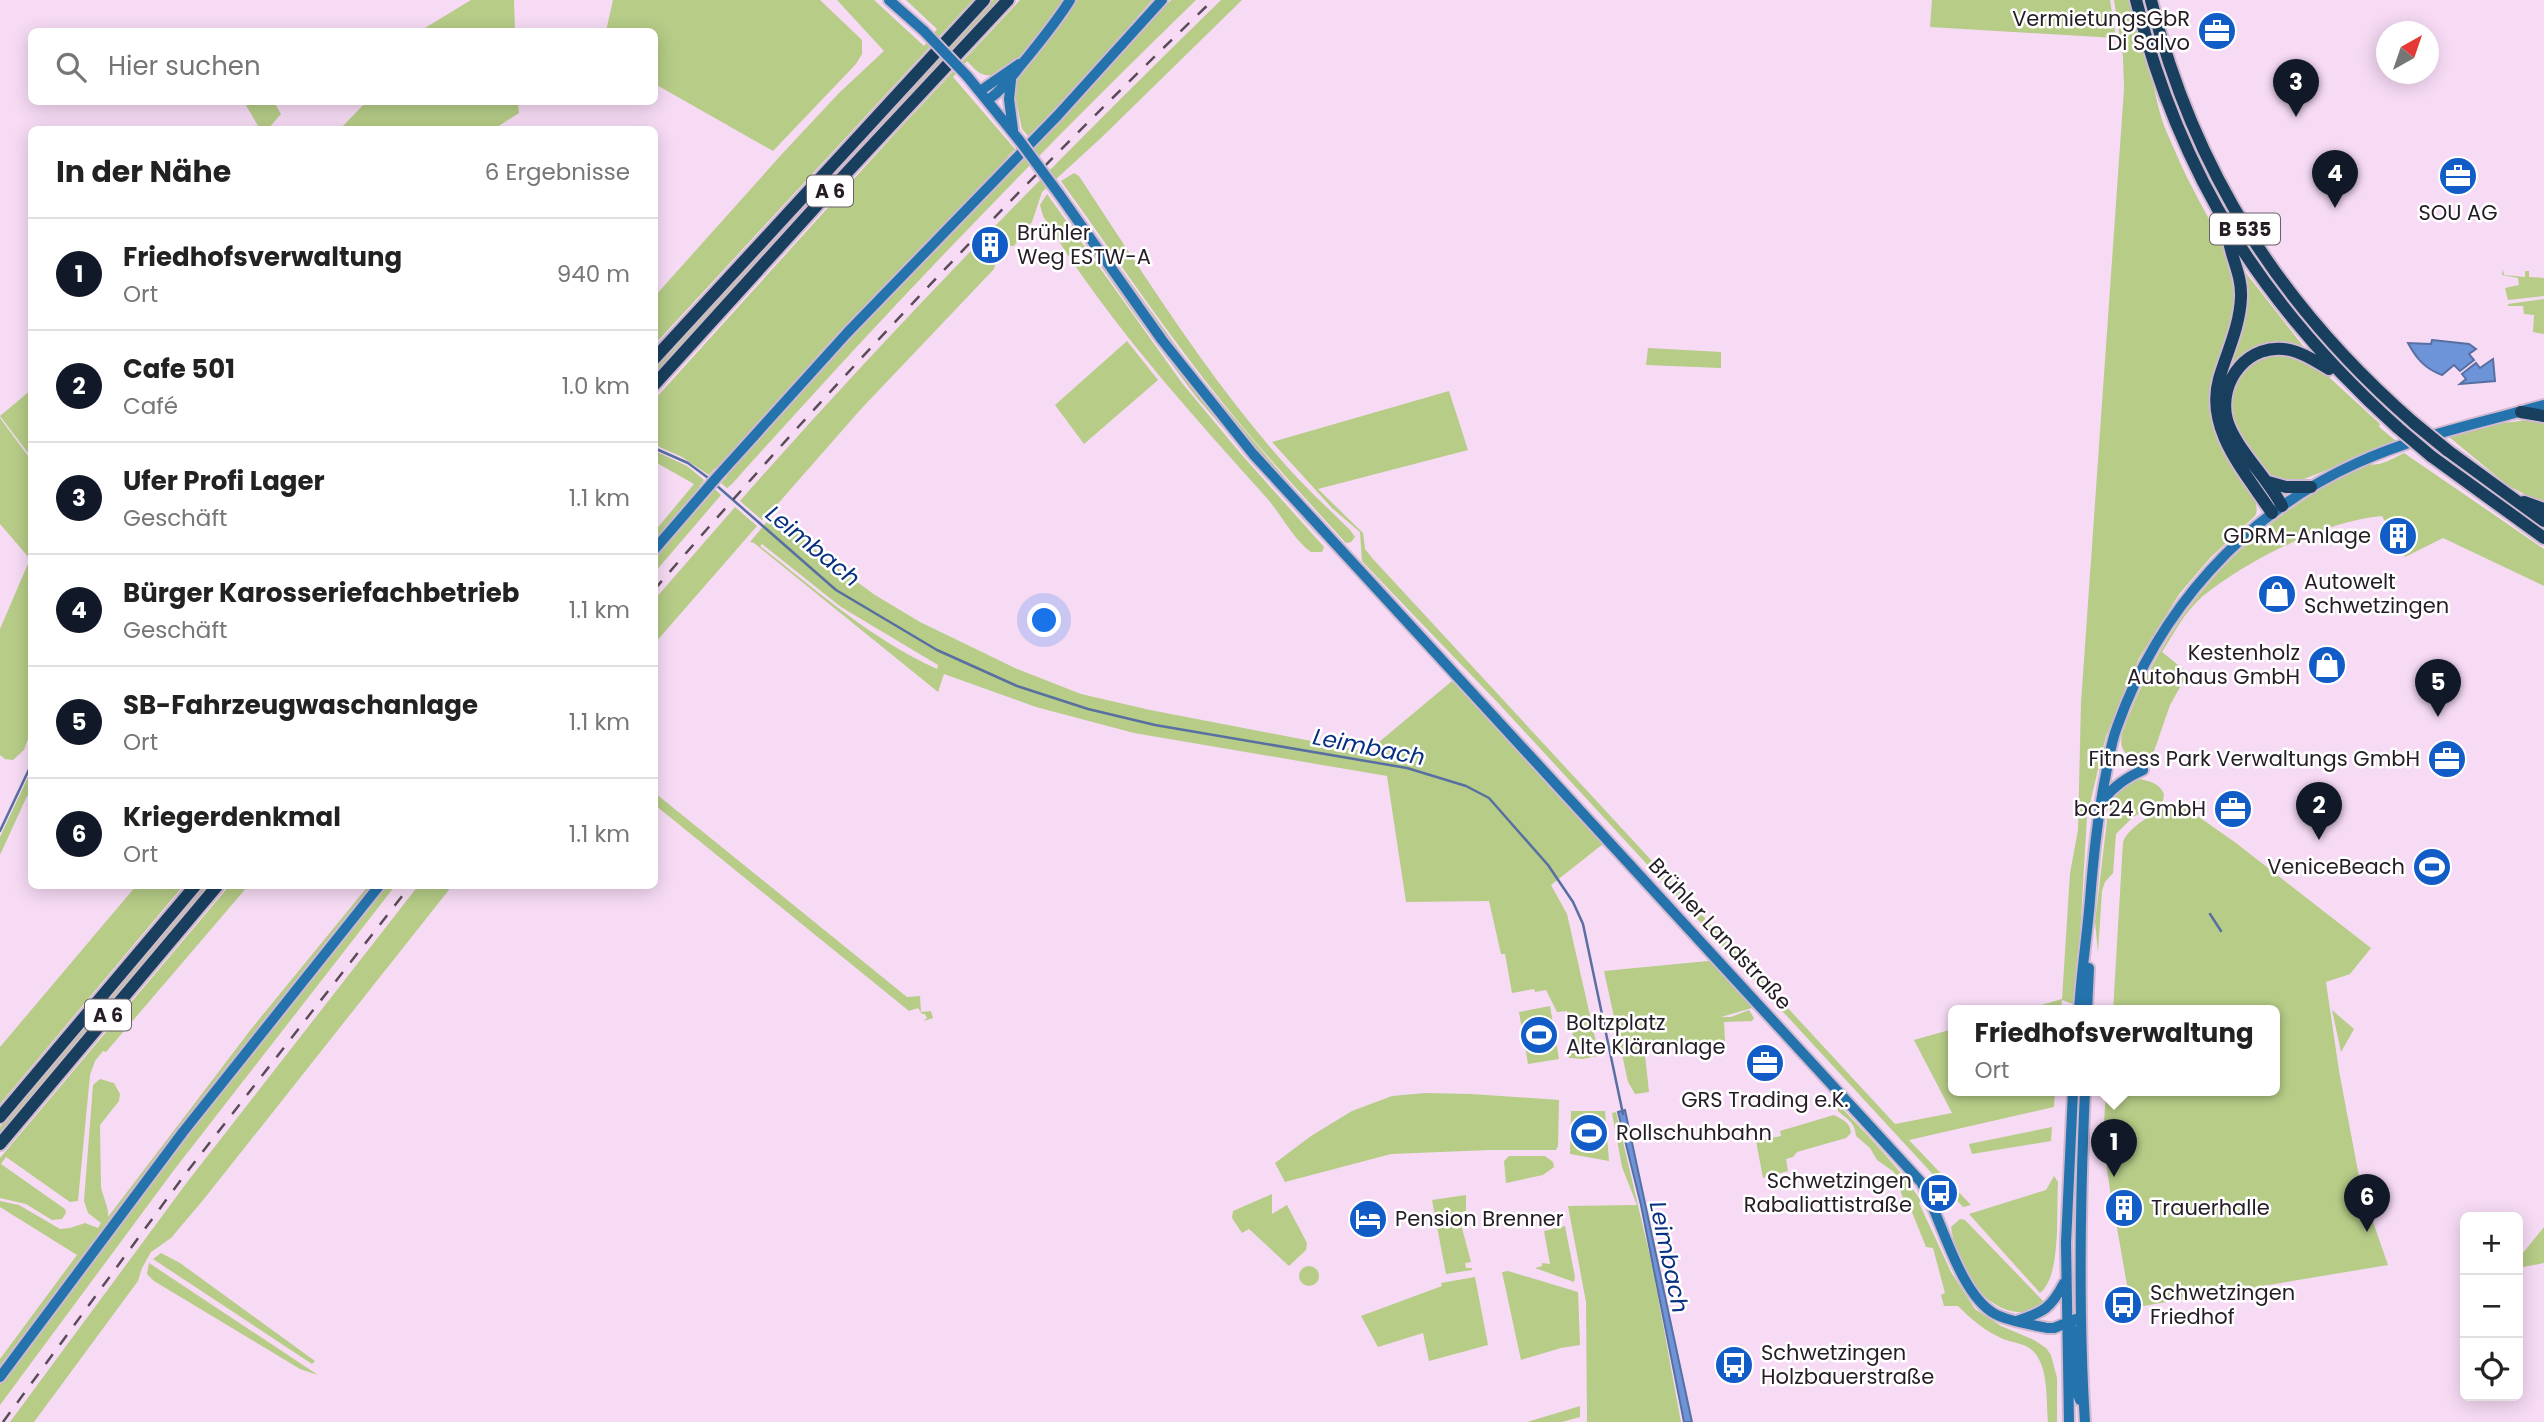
<!DOCTYPE html>
<html lang="de">
<meta charset="utf-8">
<style>
body{margin:0;font-family:Poppins,sans-serif;background:#f2f2f2;color:#222}
.controls{position:absolute;right:21px;bottom:21px;display:grid;overflow:hidden;border-radius:10px;box-shadow:0 4px 18px #0003}
.controls button{width:63px;height:63px;display:grid;place-items:center;padding:0;border:0;border-bottom:2px solid #e0e0e0;background:#fff;color:#222;font:35px sans-serif}
.compass{position:absolute;left:2376px;top:21px;width:63px;height:63px;border-radius:50%;background:#fff;box-shadow:0 4px 18px #0003;rotate:40deg}
.you{position:absolute;left:1045px;top:621px;width:24px;height:24px;margin:-18px;border:5px solid #fff;border-radius:50%;background:#1a73e8;box-shadow:0 0 0 10px #1a73e833}
.badge{display:grid;place-items:center;width:46px;height:46px;border-radius:50%;background:#111827;color:#fff;font-size:23px;font-weight:700}
.pin{position:absolute;translate:-50% -58px;filter:drop-shadow(0 2px 4px #0008)}
.pin::after{content:'';position:absolute;top:37px;width:24px;height:21px;background:inherit;clip-path:polygon(0 0,100% 0,50% 100%)}
.popup{position:absolute;left:1948px;top:1005px;width:332px;height:91px;box-sizing:border-box;display:grid;place-content:center;border-radius:10px;background:#fff;filter:drop-shadow(0 2px 5px #0005);font-size:23px;white-space:nowrap;color:#767676}
.popup b{font-size:26px;color:#222}
.popup::after{content:'';position:absolute;left:50%;top:100%;margin-left:-14px;border:14px solid transparent;border-top-color:#fff}
.list{margin:0;padding:0;list-style:none}
h2{display:flex;justify-content:space-between;align-items:center;height:91px;margin:0;padding:0 28px;font-size:30px}
h2 small{font-size:23px;font-weight:400;color:#767676}
.list li{display:grid;grid-template-columns:46px 1fr auto;gap:21px;align-items:center;box-sizing:border-box;height:112px;padding:0 28px;border-top:2px solid #e0e0e0}
.list b{display:block;font-size:26px;white-space:nowrap}
.list p{margin:0;font-size:23px;white-space:nowrap;color:#767676}
.list em{font-size:23px;font-style:normal;color:#767676}
.icon{flex:none;width:38px;height:38px;fill:none;stroke:currentColor;stroke-width:2;stroke-linecap:round;stroke-linejoin:round}
.map{position:relative;flex:none;width:2544px;height:1422px;overflow:hidden}
.search{position:absolute;background:#fff;box-shadow:0 4px 18px #0003;left:28px;top:28px;width:630px;height:77px;display:flex;align-items:center;gap:18px;box-sizing:border-box;padding:0 24px;border-radius:10px;color:#767676;font-size:26px}
.panel{position:absolute;background:#fff;box-shadow:0 4px 18px #0003;left:28px;top:126px;width:630px;height:763px;border-radius:10px}
.map>svg:first-child{display:block}
</style>
<div class="map">
<svg width="2544" height="1422" viewBox="0 0 2544 1422">
<rect width="100%" height="100%" fill="#f7dbf5"/>
<path fill="#b6cc87" fill-rule="evenodd" d="M471,0H514L515,31H420Z
M613,0H820L862,40V54L856,64L773,151L655,84L654,32L606,31Z
M837,0H874L924,46L937,29L906,0H973L655,344V296L782,154L839,93L884,51Z
M993,0H1000L655,376V368L830,174Z
M1020,0H1063C1051,20 1011,80 985,75C977,73 972,66 967,61L953,77L1015,149L1007,157L1008,160L891,279L717,469L715,468L709,475L682,457L655,445V399L899,129Z
M1075,0H1152L1068,97L1028,136L1022,129L1016,101L1013,98L1018,77L1057,29Z
M1171,0H1196C1035,156 881,317 732,484L727,488L721,483L727,477L725,475L842,345L1082,96Z
M1221,0H1242L1102,137L1042,192L1032,222L1014,246H1009L995,233L981,246L996,262L994,269L861,409L768,515L762,520L740,501C893,327 1055,162 1221,0Z
M1932,0H2110L2116,38L1930,27Z
M2114,0H2132C2138,25 2147,51 2152,77C2156,97 2159,114 2167,133C2176,153 2184,173 2194,191C2211,225 2233,255 2236,294C2238,336 2207,376 2210,413C2212,443 2267,494 2255,516L2211,557L2180,593L2139,658L2106,736L2087,816L2076,1005L2062,1000L2061,1011H2021L2062,999L2070,873L2078,830L2081,703L2124,89L2123,57Z
M2143,0H2145C2190,175 2272,305 2407,424L2403,425C2268,303 2188,177 2143,0Z
M244,102H274L281,114L268,129H260Z
M366,102H518L519,113L494,129H340Z
M1074,173L1079,176C1145,276 1210,381 1290,470C1309,491 1330,510 1350,530L1355,537L1351,542L1346,543C1303,496 1259,448 1219,398C1163,328 1113,253 1061,181Z
M1064,190L1192,368L1339,542L1227,415L1158,327Z
M1047,194L1182,383L1241,454L1324,547L1322,552H1311C1292,538 1280,512 1264,495C1185,407 1104,317 1043,216L1040,205Z
M1054,199L1190,385L1322,541L1197,398L1135,315Z
M2242,268L2307,351C2261,334 2209,366 2224,419C2231,446 2253,469 2270,492L2273,498L2271,501C2254,482 2221,434 2219,409C2217,382 2232,356 2239,331C2246,309 2244,290 2242,268Z
M2503,269L2504,275L2525,277V271H2529V277L2544,278V296L2508,300L2505,288L2519,285L2518,278L2502,275Z
M2544,299V334L2533,332L2534,315L2524,314L2523,306H2508V304Z
M1127,341L1158,380L1084,444L1055,405Z
M1648,348L1721,352V368L1646,365Z
M2285,353L2319,368L2380,424L2379,427L2396,441L2395,443L2294,483L2270,478L2235,430L2229,399L2237,376L2263,355Z
M31,390V457L0,416Z
M1449,391L1468,450L1318,489L1363,533L1365,549L1373,559L1895,1124L1952,1113L1914,1040L1953,1029V1091H2055L2054,1107L1909,1140L1971,1205L1963,1207L1500,705L1378,578L1362,561L1360,532L1332,508L1272,442Z
M0,418L31,460V731L24,750L13,760L5,759L0,755V629L30,559L0,524Z
M2538,419L2544,420V505L2506,484L2448,436L2495,424Z
M655,451L687,466L704,480L699,487L701,489L655,543L654,532L694,484L655,462Z
M2404,453L2544,549V586L2443,538L2405,557L2395,540L2403,537L2401,533L2395,536L2392,534L2382,516C2325,521 2247,560 2203,596C2185,611 2174,633 2162,652L2188,673L2170,705L2152,757L2139,760C2124,756 2119,748 2122,734C2157,636 2219,554 2307,498C2325,486 2344,474 2363,466C2368,464 2373,465 2379,464C2387,462 2396,457 2404,453Z
M715,489L721,495L655,572V555L708,494L710,495Z
M735,507L757,526L655,643V599Z
M771,517L777,519L793,535L797,533L828,561L875,595L920,622L1015,668L1081,694L1150,710L1368,752L1389,753L1379,742L1452,681L1603,844L1551,885L1567,914L1598,1051L1597,1056L1583,1059L1569,1058L1566,1048L1575,1044L1567,1011L1557,1012L1546,990L1535,992L1534,989L1512,993L1505,954H1501L1489,901L1406,902L1387,776L1134,733L1036,707L944,674L938,692L754,543L750,542ZM762,544L841,607L938,665L937,669C872,640 816,590 760,546Z
M31,771V799L27,796L0,855V837Z
M2139,779C2150,781 2159,783 2164,794L2163,801L2133,817L2116,834L2113,873L2105,882L2102,891L2098,952L2095,922L2107,820L2115,793L2130,781Z
M655,793L907,997L920,996L921,1012L931,1011L933,1018L923,1021L927,1018L925,1014H922L918,1008L909,1011L655,805Z
M2179,803L2236,843L2371,948L2350,974L2326,982L2339,1071L2361,1187L2388,1265L2131,1308L2116,1222L2111,1211L2113,1210L2105,1156L2102,1155L2106,1091H2275V1011H2113L2123,842C2129,825 2162,808 2179,803Z
M136,886H183L0,1104V1047Z
M203,886H209L0,1135V1127Z
M229,886H248L106,1052L103,1051L95,1061L90,1075L78,1201L70,1202L6,1157L1,1164L65,1209L66,1213L62,1219L52,1220L26,1204L0,1198V1158Z
M368,886H374L194,1109L109,1220L0,1369V1359L77,1255L0,1207V1201L19,1205L60,1229L70,1228L85,1223L98,1228L101,1223L88,1213L84,1201L93,1085L100,1079L114,1083L120,1094L119,1101L100,1125L101,1187C103,1198 109,1207 108,1217L252,1028Z
M385,886H395L174,1170L0,1405V1383L181,1141Z
M418,886H452L204,1199L171,1238L151,1252L142,1268L138,1281L34,1422H10L188,1181Z
M1708,961L1716,964L1752,1008L1721,1017H1731L1749,1010L1754,1018L1752,1021L1724,1022L1725,1041L1644,1046L1649,1092L1635,1094L1628,1082L1604,971Z
M1550,1006L1559,1059L1528,1064L1519,1012Z
M2332,1010L2354,1029L2341,1052Z
M1425,1093L1471,1094L1559,1100L1558,1146L1556,1150H1490L1391,1154L1285,1182L1275,1163L1311,1136L1352,1111L1392,1096Z
M1838,1104C1867,1135 1898,1165 1921,1201L1919,1203L1951,1272L1975,1309L2001,1326L2034,1340L2046,1348L2051,1355L2057,1378V1422H2048C2046,1401 2049,1369 2034,1352C2026,1343 2013,1343 2003,1339C1985,1331 1972,1320 1958,1306H1944L1941,1295L1945,1293L1933,1248L1926,1247L1912,1212L1906,1207L1894,1172L1877,1160L1870,1148L1856,1136C1855,1122 1848,1120 1838,1111Z
M1571,1111H1605L1609,1161L1570,1154Z
M1616,1112L1652,1265L1681,1422H1587L1586,1302L1568,1206L1637,1205L1622,1167L1612,1113Z
M1834,1115C1843,1120 1850,1122 1851,1133L1846,1138L1797,1152L1793,1157L1786,1159L1788,1171L1763,1178L1756,1141L1781,1136L1780,1131Z
M2052,1127L2051,1141L1972,1154L1969,1144Z
M1509,1156H1545L1553,1162L1554,1167L1543,1175L1506,1183L1504,1161Z
M2054,1176L2058,1182C2056,1210 2062,1276 2040,1293L1969,1214L2046,1190Z
M1272,1194V1214L1287,1205L1307,1243L1306,1250L1289,1266L1249,1229L1242,1233L1232,1218L1233,1211Z
M1466,1195V1211L1458,1213L1471,1262L1465,1263L1466,1268H1472V1270L1446,1274L1432,1200Z
M1960,1219L1965,1220L2046,1304C2040,1307 2032,1311 2025,1312C1983,1315 1956,1263 1951,1227Z
M1565,1226L1575,1277L1574,1282L1535,1268L1542,1266V1263L1550,1264L1544,1231Z
M2544,1227V1263L2518,1268V1259Z
M161,1253L180,1263L315,1361L312,1364L153,1259Z
M149,1263L318,1375L300,1369L154,1281L147,1274Z
M1299 1276a10 10 0 1 1 20 0a10 10 0 1 1-20 0Z
M1508,1271L1578,1292L1580,1345L1561,1348L1521,1360L1502,1272Z
M1475,1277L1488,1345L1429,1361L1423,1333L1378,1347L1361,1316L1442,1286L1441,1283Z
M1580,1406V1417L1562,1422H1527Z"/>
<path fill="#6d93d8" stroke="#586fa2" stroke-width="2" d="M2432,340L2469,344L2476,349L2469,354L2474,360L2460,371L2454,365L2442,375C2425,369 2416,358 2408,343L2431,344Z
M2493,359L2495,381L2460,384L2466,379L2462,374L2476,363L2480,368Z
M1625,1110L1692,1422H1684L1641,1205L1618,1112Z"/>
<g fill="none" stroke-linecap="round" stroke-linejoin="round">
<path stroke="#586fa2" stroke-width="2.5" d="M654,448L688,463L711,480
M716,485L836,590L937,650L1017,686L1088,709L1155,725L1407,768L1466,786L1489,798L1548,865L1573,902L1583,924L1623,1114
M0,831L32,763
M2210,914L2221,931"/>
<defs>
<path id="secondary" d="M889,0L924,31
M967,76L1019,140
M1011,80L1009,99L1013,130
M980,91L1019,64
M988,100C1005,88 1013,74 1026,59C1042,39 1057,21 1070,0
M1059,194L1162,340L1253,454L1921,1182C1942,1219 1959,1294 1995,1314C2010,1322 2031,1324 2047,1328H2054L2081,1317
M654,550L717,477L847,333L1058,115L1162,0
M2103,800C2114,786 2126,778 2143,770
M2079,1011C2081,974 2087,937 2090,900C2093,861 2097,823 2104,784C2108,765 2110,745 2117,727C2158,611 2244,514 2357,463C2416,436 2481,423 2544,405
M2087,1011L2089,968
M2017,1321C2044,1312 2051,1308 2064,1283
M2066,1323L2074,1331L2076,1389L2080,1400
M0,1377L183,1132L379,886
M2069,1422L2066,1243L2073,1091
M2085,1422C2078,1312 2080,1201 2085,1091"/>
<path id="highway" d="M2136,0C2180,177 2263,306 2398,428
M2151,0C2194,172 2281,307 2414,423
M2228,235C2230,256 2242,274 2241,297C2240,326 2227,352 2219,379C2205,430 2246,473 2272,513
M654,359L984,0
M654,385L839,181L1008,0
M2521,412L2544,416
M2447,450L2544,521
M2431,456L2544,538
M2268,482L2286,487H2311
M2524,502L2544,509
M2282,506C2268,478 2235,448 2227,420C2217,381 2249,341 2290,350C2304,353 2317,362 2329,369
M0,1117L195,886
M0,1144L217,886"/>
</defs>
<use href="#secondary" stroke="#d1b9d0" stroke-width="14"/>
<use href="#highway" stroke="#d1b9d0" stroke-width="16"/>
<use href="#secondary" stroke="#2573ad" stroke-width="10"/>
<use href="#highway" stroke="#183f5e" stroke-width="12"/>
<path stroke="#5a4b59" stroke-width="2.5" stroke-dasharray="12 12" stroke-linecap="butt" d="M654,590C831,385 1017,188 1213,0
M3,1422L183,1177L410,886"/>
<defs>
<path id="secondary-bridge" d="M924,31L967,76
M1019,140L1059,194"/>
<path id="highway-bridge" d="M2414,423L2447,450
M2398,428L2431,456"/>
</defs>
<use href="#secondary-bridge" stroke="#d1b9d0" stroke-width="14" stroke-linecap="butt"/>
<use href="#highway-bridge" stroke="#d1b9d0" stroke-width="16" stroke-linecap="butt"/>
<use href="#secondary-bridge" stroke="#2573ad" stroke-width="10"/>
<use href="#highway-bridge" stroke="#183f5e" stroke-width="12"/>
</g>
<defs>
<symbol id="office-disc" viewBox="-11 -11 22 22"><circle r="9.5" fill="#125cc7" stroke="#fff"/><path d="M-6-3h4V-5.5h4V-3h4V5H-6ZM-1-4.5V-3h2v-1.5ZM-6 0V1H6V0Z" fill="#fff"/></symbol>
<symbol id="building-disc" viewBox="-11 -11 22 22"><circle r="9.5" fill="#125cc7" stroke="#fff"/><path d="M-4-6H4V6H1V3H-1V6H-4ZM-2.5-4.3h1.7v1.8h-1.7ZM.8-4.3h1.7v1.8H.8ZM-2.5-1h1.7V.8h-1.7ZM.8-1h1.7V.8H.8Z" fill="#fff"/></symbol>
<symbol id="shop-disc" viewBox="-11 -11 22 22"><circle r="9.5" fill="#125cc7" stroke="#fff"/><path d="M-5-2.5h2.3a2.7 3.5 0 0 1 5.4 0H5L5.5 6h-11ZM-1.5-2.5h3a1.5 2.3 0 0 0-3 0Z" fill="#fff"/></symbol>
<symbol id="stadium-disc" viewBox="-11 -11 22 22"><circle r="9.5" fill="#125cc7" stroke="#fff"/><path d="M0-5a6.5 5 0 1 0 0 10a6.5 5 0 1 0 0-10ZM-3.5-1.8h7v3.6h-7Z" fill="#fff"/></symbol>
<symbol id="bus-disc" viewBox="-11 -11 22 22"><circle r="9.5" fill="#125cc7" stroke="#fff"/><path d="M-5-6H5V4H4V6H2V4H-2V6H-4V4H-5ZM-3.5-4V0h7V-4ZM-3.5 1.2v1.5H-2V1.2ZM2 1.2v1.5H3.5V1.2Z" fill="#fff"/></symbol>
<symbol id="hotel-disc" viewBox="-11 -11 22 22"><circle r="9.5" fill="#125cc7" stroke="#fff"/><path d="M-6-4.5h1.5V1H6V5H4.5V3h-9V5H-6ZM-4 0a1.8 1.8 0 1 1 3.6 0ZM.5 0V-2.5h3Q6-2.5 6 0Z" fill="#fff"/></symbol>
</defs>
<g fill-rule="evenodd">
<use href="#office-disc" x="2195" y="9" width="44" height="44"/>
<use href="#office-disc" x="2436" y="154" width="44" height="44"/>
<use href="#building-disc" x="968" y="223" width="44" height="44"/>
<use href="#building-disc" x="2376" y="514" width="44" height="44"/>
<use href="#shop-disc" x="2255" y="572" width="44" height="44"/>
<use href="#shop-disc" x="2305" y="643" width="44" height="44"/>
<use href="#office-disc" x="2425" y="737" width="44" height="44"/>
<use href="#office-disc" x="2211" y="787" width="44" height="44"/>
<use href="#stadium-disc" x="2410" y="845" width="44" height="44"/>
<use href="#stadium-disc" x="1517" y="1013" width="44" height="44"/>
<use href="#office-disc" x="1743" y="1041" width="44" height="44"/>
<use href="#stadium-disc" x="1567" y="1111" width="44" height="44"/>
<use href="#bus-disc" x="1917" y="1171" width="44" height="44"/>
<use href="#building-disc" x="2102" y="1186" width="44" height="44"/>
<use href="#hotel-disc" x="1346" y="1197" width="44" height="44"/>
<use href="#bus-disc" x="2101" y="1283" width="44" height="44"/>
<use href="#bus-disc" x="1712" y="1343" width="44" height="44"/>
</g>
<g text-anchor="middle" stroke-width="5" stroke-linejoin="round" paint-order="stroke">
<g fill="#fff" stroke="#676066" stroke-width="2">
<rect x="807" y="175.5" width="46" height="31" rx="5"/>
<rect x="2210" y="213.5" width="70" height="31" rx="5"/>
<rect x="85" y="999.5" width="46" height="31" rx="5"/>
</g>
<g font-size="19" font-weight="bold" fill="#261c25">
<text x="830" y="198">A 6</text>
<text x="2245" y="236">B 535</text>
<text x="108" y="1022">A 6</text>
</g>
<g font-size="21" fill="#261c25" stroke="#fff" text-anchor="start">
<text x="2190" y="26" text-anchor="end">VermietungsGbR<tspan x="2190" dy="24">Di Salvo</tspan></text>
<text x="2458" y="220" text-anchor="middle">SOU AG</text>
<text x="1017" y="240">Brühler<tspan x="1017" dy="24">Weg ESTW-A</tspan></text>
<text x="2371" y="543" text-anchor="end">GDRM-Anlage</text>
<text x="2304" y="589">Autowelt<tspan x="2304" dy="24">Schwetzingen</tspan></text>
<text x="2300" y="660" text-anchor="end">Kestenholz<tspan x="2300" dy="24">Autohaus GmbH</tspan></text>
<text x="2420" y="766" text-anchor="end">Fitness Park Verwaltungs GmbH</text>
<text x="2206" y="816" text-anchor="end">bcr24 GmbH</text>
<text x="2405" y="874" text-anchor="end">VeniceBeach</text>
<text x="1566" y="1030">Boltzplatz<tspan x="1566" dy="24">Alte Kläranlage</tspan></text>
<text x="1765" y="1107" text-anchor="middle">GRS Trading e.K.</text>
<text x="1616" y="1140">Rollschuhbahn</text>
<text x="1912" y="1188" text-anchor="end">Schwetzingen<tspan x="1912" dy="24">Rabaliattistraße</tspan></text>
<text x="2151" y="1215">Trauerhalle</text>
<text x="1395" y="1226">Pension Brenner</text>
<text x="2150" y="1300">Schwetzingen<tspan x="2150" dy="24">Friedhof</tspan></text>
<text x="1761" y="1360">Schwetzingen<tspan x="1761" dy="24">Holzbauerstraße</tspan></text>
</g>
<g font-size="21" fill="#261c25" stroke="#fff">
<text transform="translate(1720 934) rotate(47)" y="7">Brühler Landstraße</text>
</g>
<g font-size="23" font-style="italic" fill="#073080" stroke="#fff">
<text transform="translate(813 546) rotate(39)" y="8">Leimbach</text>
<text transform="translate(1369 747) rotate(11)" y="8">Leimbach</text>
<text transform="translate(1669 1257) rotate(78)" y="8">Leimbach</text>
</g>
</g>
</svg>
<div class="controls">
<button>+</button>
<button>−</button>
<button><svg class="icon" aria-label="locate" viewBox="0 0 24 24"><circle cx="12" cy="12" r="6"/><path d="M12 2v4M12 18v4M2 12h4M18 12h4"/></svg></button>
</div>
<svg class="compass" viewBox="-18 -18 36 36"><path d="M0-13l5 13h-10z" fill="#e53935"/><path d="M0 13l5-13h-10z" fill="#767676"/></svg>
<div class="you"></div>
<div class="pin badge" style="left:2114px;top:1177px">1</div>
<div class="popup"><b>Friedhofsverwaltung</b>Ort</div>
<div class="pin badge" style="left:2319px;top:840px">2</div>
<div class="pin badge" style="left:2296px;top:117px">3</div>
<div class="pin badge" style="left:2335px;top:208px">4</div>
<div class="pin badge" style="left:2438px;top:717px">5</div>
<div class="pin badge" style="left:2367px;top:1232px">6</div>
<div class="search"><svg class="icon" aria-label="search" viewBox="0 0 24 24"><circle cx="10" cy="10" r="6"/><path d="M15 15l6 6"/></svg>Hier suchen</div>
<section class="panel">
<h2>In der Nähe<small>6 Ergebnisse</small></h2>
<ul class="list">
<li><span class="badge">1</span><div><b>Friedhofsverwaltung</b><p>Ort</p></div><em>940 m</em></li>
<li><span class="badge">2</span><div><b>Cafe 501</b><p>Café</p></div><em>1.0 km</em></li>
<li><span class="badge">3</span><div><b>Ufer Profi Lager</b><p>Geschäft</p></div><em>1.1 km</em></li>
<li><span class="badge">4</span><div><b>Bürger Karosseriefachbetrieb</b><p>Geschäft</p></div><em>1.1 km</em></li>
<li><span class="badge">5</span><div><b>SB-Fahrzeugwaschanlage</b><p>Ort</p></div><em>1.1 km</em></li>
<li><span class="badge">6</span><div><b>Kriegerdenkmal</b><p>Ort</p></div><em>1.1 km</em></li>
</ul>
</section>
</div>
